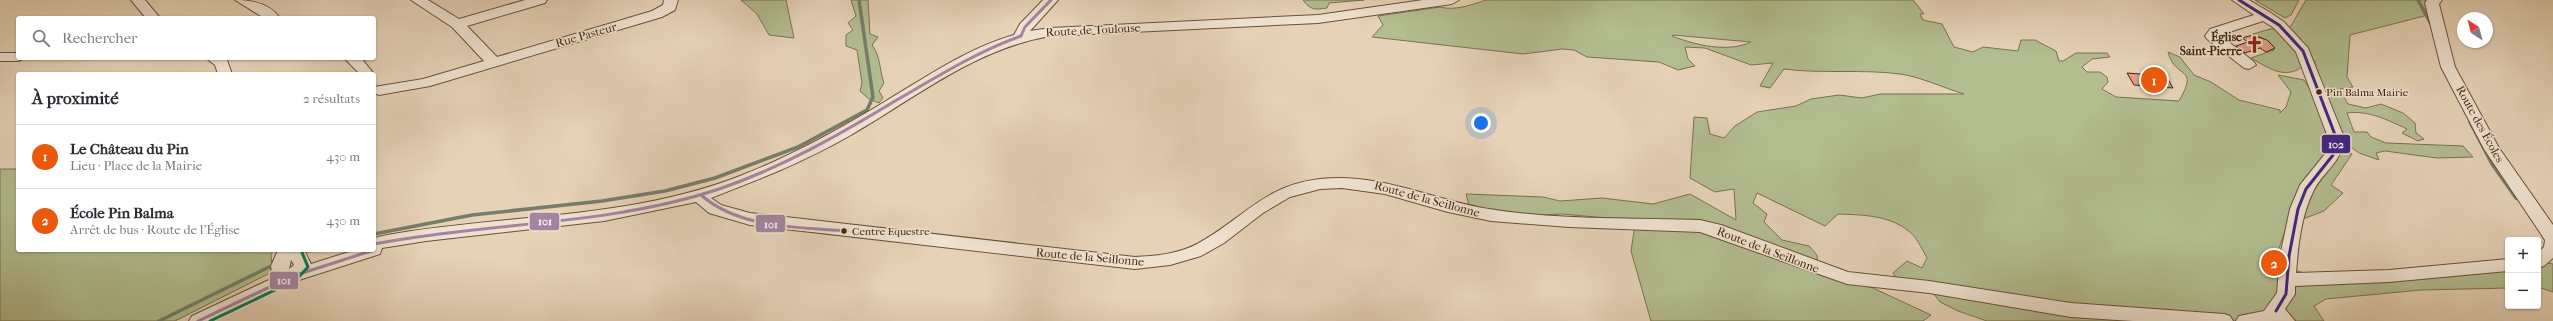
<!DOCTYPE html>
<html lang="fr">
<meta charset="utf-8">
<style>
body{margin:0;font-family:"IM FELL French Canon",serif;background:#f2f2f3;color:#2b2b33}
.controls{position:absolute;right:12px;bottom:12px;display:grid;overflow:hidden;border-radius:4px;box-shadow:0 1px 3px #0004}
.controls button{width:36px;height:36px;display:grid;place-items:center;padding:0;border:0;border-bottom:1px solid #e1e1e2;background:#fff;color:#2b2b33;font:20px sans-serif}
.compass{position:absolute;left:2457px;top:12px;width:36px;height:36px;border-radius:50%;background:#fff;box-shadow:0 1px 3px #0004;rotate:324deg}
.you{position:absolute;left:1481px;top:123px;width:14px;height:14px;margin:-10px;border:3px solid #fff;border-radius:50%;background:#1a73e8;box-shadow:0 0 0 6px #1a73e833}
.badge{display:grid;place-items:center;width:26px;height:26px;border-radius:50%;background:#ea580c;color:#fff;font-size:13px;font-weight:700}
.pin{position:absolute;translate:-50% -50%;border:2px solid #fff;box-shadow:0 1px 4px #0006}
.list{margin:0;padding:0;list-style:none}
h2{display:flex;justify-content:space-between;align-items:center;height:52px;margin:0;padding:0 16px;font-size:17px}
h2 small{font-size:13px;font-weight:400;color:#7c7c81}
.list li{display:grid;grid-template-columns:26px 1fr auto;gap:12px;align-items:center;box-sizing:border-box;height:64px;padding:0 16px;border-top:1px solid #e1e1e2}
.list b{display:block;font-size:15px;white-space:nowrap}
.list p{margin:0;font-size:13px;white-space:nowrap;color:#7c7c81}
.list em{font-size:13px;font-style:normal;color:#7c7c81}
.icon{flex:none;width:22px;height:22px;fill:none;stroke:currentColor;stroke-width:2;stroke-linecap:round;stroke-linejoin:round}
.map{position:relative;flex:none;width:2553px;height:321px;overflow:hidden}
.search{position:absolute;background:#fff;box-shadow:0 1px 3px #0004;left:16px;top:16px;width:360px;height:44px;display:flex;align-items:center;gap:10px;box-sizing:border-box;padding:0 14px;border-radius:4px;color:#7c7c81;font-size:15px}
.panel{position:absolute;background:#fff;box-shadow:0 1px 3px #0004;left:16px;top:72px;width:360px;height:180px;border-radius:4px}
.map>svg:first-child{display:block}
</style>
<div class="map">
<svg width="2553" height="321" viewBox="0 0 2553 321">
<rect width="100%" height="100%" fill="#e6d2b7"/>
<filter id="stains"><feTurbulence type="fractalNoise" baseFrequency=".005" numOctaves="4"/><feColorMatrix values="0 0 0 0 .2 0 0 0 0 .09 0 0 0 0 .02 0 0 0 .5 -.17"/></filter>
<radialGradient id="worn" r=".72"><stop offset=".6" stop-color="#630" stop-opacity="0"/><stop offset="1" stop-color="#630" stop-opacity=".3"/></radialGradient>
<path fill="#b2bd90" stroke="#7a724e" fill-rule="evenodd" d="M741,0H786L794,38L769,35L757,14Z
M851,0H868L870,34L878,37L872,45C881,57 879,69 884,83L879,91L883,98L879,103L869,99L860,91L862,83L857,50L846,46V35L853,30L848,23L856,16Z
M1303,0H1364L1329,3L1327,8C1315,10 1310,10 1303,0Z
M1486,0H1913L1924,14H1920L1923,20L1942,24L1954,47L1973,52L1983,47L2018,51L2021,40H2035L2056,51L2059,61H2063L2076,53H2107L2110,57L2092,59L2082,67L2087,72H2100L2107,77L2108,82L2102,89L2116,97L2179,101C2200,65 2175,80 2168,52L2180,57L2194,75L2211,82L2239,100L2280,110V113L2286,107L2291,92L2278,75L2304,80L2310,89L2320,90L2315,73V61L2288,31L2306,0H2427L2432,14L2350,35L2347,77L2353,87L2340,89L2348,104L2366,108L2381,104L2403,113L2415,123L2416,133L2424,139L2418,141L2402,133L2407,129C2388,120 2368,110 2347,113L2354,132H2367L2371,137L2386,143L2463,146L2473,157L2437,158L2385,151L2376,153L2379,160L2359,153L2343,141V133L2330,112L2328,148L2324,160L2344,150L2352,154L2331,185L2343,193L2324,211L2287,225L2277,254L2297,271L2312,275L2508,263V288L2421,290L2326,299L2314,306L2324,321H1987L1958,311L1940,302L1926,284L1898,281L1893,273L1907,261L1922,268L1927,258C1923,251 1918,240 1912,234C1892,215 1864,215 1838,214L1825,226L1757,193L1753,203L1767,214L1764,222L1782,240L1809,246L1817,255L1818,274L1873,288L1931,315L1923,321H1651L1631,251L1635,225L1606,218L1563,214L1513,216L1470,209L1466,194L1543,197L1560,201L1602,198L1653,204L1690,194L1736,220L1734,189L1715,192L1690,178L1694,117L1707,118L1710,134L1724,138L1735,126L1757,112L1796,106L1811,99L1839,95L1862,98L1880,94H1964C1944,88 1921,77 1900,74C1861,69 1823,74 1784,69L1770,88L1760,86L1773,63L1751,65L1705,48L1685,47L1688,59L1695,66L1678,70L1659,62L1587,57L1574,50L1562,49L1523,54L1372,37L1383,25L1378,16L1440,7C1455,11 1471,5 1486,0ZM1672,36L1673,35L1751,42C1728,53 1695,45 1672,36Z
M2255,0H2299L2291,15L2285,18Z
M2270,29H2276L2296,49L2302,67C2284,80 2267,67 2251,58L2274,50L2268,46L2270,42L2253,34Z
M0,169H18V250H274L271,254L272,272L175,321H0Z
M2538,261L2553,264V292L2538,287Z"/>
<g fill="none" stroke-linecap="round" stroke-linejoin="round">
<path stroke="#757e6a" stroke-width="3.5" d="M2418,0L2431,24
M2470,122L2492,164L2516,198
M374,234L472,215L602,201L665,191L715,178L798,147L867,110L873,97L859,0
M308,251L312,250
M159,321L269,267"/>
</g>
<path fill="#e59e8e" stroke="#41270c" d="M2253,35L2267,40L2275,48L2266,52L2260,48L2245,53L2236,46L2248,42L2242,38Z
M2127,73L2166,76L2173,88L2134,85Z"/>
<g fill="none" stroke-linecap="round" stroke-linejoin="round">
<defs>
<path id="minor" d="M131,0H145L160,18H146Z
M235,0C252,0 269,3 280,18H264Z
M411,0H428L459,19L525,0H547L545,3L467,26L497,57L652,11L663,5L664,0H678L675,10L662,17L430,86L379,95L374,93V87L423,79L484,61L452,27Z
M1043,0H1058L1030,31L1050,28L1318,15L1423,0H1459L1452,4L1318,23L1050,36C975,49 915,98 851,135C804,162 760,179 711,198L721,205L750,213L1135,257C1156,256 1178,254 1197,244C1242,220 1264,185 1320,179C1379,172 1433,200 1489,209C1558,220 1630,218 1700,220L1721,225L1848,272L1929,281L2071,303L2224,314L2230,316L2233,321H2133L2071,317L1929,293L1847,284L1700,232L1569,227L1491,221L1448,212L1385,194L1342,188L1320,189L1290,197L1263,213L1224,243L1201,256L1170,265L1135,269L750,225L709,213L696,202L604,221L426,241L382,248L380,254L299,280L214,321H189L192,316L273,278L271,266L278,250H304L311,264L355,250H374V238L387,235C505,214 627,220 740,176C791,156 840,129 886,101C928,76 968,48 1014,35L1020,24ZM291,260L294,265L289,269Z
M2232,0H2249L2271,13L2284,22L2308,48L2345,140C2338,167 2323,171 2313,192C2301,216 2298,247 2296,273L2389,270L2508,259V271L2389,282L2295,286V294L2285,309L2295,321H2236L2239,316L2264,311L2277,293L2280,256L2290,209L2300,185L2325,154L2329,140L2296,52L2274,28L2263,21L2220,35L2254,62L2256,65L2249,69L2244,68L2207,39L2205,36L2210,29L2254,15Z
M2427,0H2442L2439,4L2455,67L2499,148L2553,225V258L2544,266L2538,268V252L2544,247L2545,240L2484,149L2441,67L2425,3Z
M0,53H18V58H25L18,61H0Z
M206,58L227,60L232,74H218L215,65Z
M344,58H361L374,74H360Z"/>
</defs>
<use href="#minor" stroke="#6a5237" stroke-width="2"/>
<use href="#minor" fill="#efe2d0" fill-rule="evenodd"/>
<defs>
<path id="bus-1" d="M1021,36L1025,27L1051,0
M701,195C740,229 798,227 847,231
M374,244C488,222 608,226 719,189C781,168 839,135 895,101C937,77 976,52 1021,36
M198,321L293,276L374,250"/>
<path id="bus-2" d="M2239,0L2279,25L2303,51L2337,140L2333,155L2306,189L2298,209L2289,256L2286,294L2276,311"/>
<path id="bus-3" d="M210,321L296,280L308,267L301,250"/>
</defs>
<use href="#bus-1" stroke="#efe2d0" stroke-width="6"/>
<use href="#bus-2" stroke="#efe2d0" stroke-width="6"/>
<use href="#bus-3" stroke="#efe2d0" stroke-width="6"/>
<use href="#bus-1" stroke="#a385a1" stroke-width="3"/>
<use href="#bus-2" stroke="#3f2682" stroke-width="3"/>
<use href="#bus-3" stroke="#007c52" stroke-width="3"/>
</g>
<defs>
<symbol id="church-bare" viewBox="-9 -9 18 18"><path d="M-1.2-6h2.4v3.5h3.3v2.4h-3.3V6h-2.4V-.1h-3.3v-2.4h3.3Z" fill="#8f2418" stroke="#efe2d0" stroke-width="2.5" paint-order="stroke"/></symbol>
</defs>
<g fill-rule="evenodd">
<use href="#church-bare" x="2242" y="32" width="25" height="25"/>
</g>
<g fill="#41270c" stroke="#efe2d0" stroke-width="1.5">
<circle cx="2319" cy="92" r="3.5"/>
<circle cx="844" cy="231" r="3.5"/>
</g>
<g text-anchor="middle" stroke-width="3" stroke-linejoin="round" paint-order="stroke">
<g font-size="11" fill="#41270c" stroke="#efe2d0" text-anchor="start">
<text x="2326" y="96">Pin Balma Mairie</text>
<text x="852" y="235">Centre Equestre</text>
</g>
<g font-size="12" fill="#41270c" stroke="#efe2d0">
<text transform="translate(1093 30) rotate(-3)" y="4">Route de Toulouse</text>
<text transform="translate(586 35) rotate(-16)" y="4">Rue Pasteur</text>
<text transform="translate(2480 124) rotate(61)" y="4">Route des Écoles</text>
<text transform="translate(1427 199) rotate(15)" y="4">Route de la Seillonne</text>
<text transform="translate(1768 250) rotate(21)" y="4">Route de la Seillonne</text>
<text transform="translate(1090 257) rotate(5)" y="4">Route de la Seillonne</text>
</g>
<g font-size="12" font-weight="bold" fill="#41270c" stroke="#efe2d0" text-anchor="end">
<text x="2242" y="41">Église<tspan x="2242" dy="14">Saint-Pierre</tspan></text>
</g>
</g>
<g stroke="#efe2d0" stroke-width="1.5">
<rect x="2321" y="134" width="30" height="20" rx="4" fill="#3f2682"/>
<rect x="529" y="212" width="31" height="19" rx="4" fill="#a385a1"/>
<rect x="755" y="214" width="31" height="19" rx="4" fill="#a385a1"/>
<rect x="269" y="271" width="30" height="19" rx="4" fill="#a385a1"/>
</g>
<g font-size="11" text-anchor="middle" font-weight="bold" fill="#fff">
<text x="2336" y="148">102</text>
<text x="545" y="225">101</text>
<text x="771" y="228">101</text>
<text x="284" y="284">101</text>
</g>
<rect width="100%" height="100%" filter="url(#stains)"/>
<rect width="100%" height="100%" fill="url(#worn)"/>
</svg>
<div class="controls">
<button>+</button>
<button>−</button>
</div>
<svg class="compass" viewBox="-18 -18 36 36"><path d="M0-13l5 13h-10z" fill="#e53935"/><path d="M0 13l5-13h-10z" fill="#7c7c81"/></svg>
<div class="you"></div>
<div class="pin badge" style="left:2154px;top:80px">1</div>
<div class="pin badge" style="left:2274px;top:263px">2</div>
<div class="search"><svg class="icon" aria-label="search" viewBox="0 0 24 24"><circle cx="10" cy="10" r="6"/><path d="M15 15l6 6"/></svg>Rechercher</div>
<section class="panel">
<h2>À proximité<small>2 résultats</small></h2>
<ul class="list">
<li><span class="badge">1</span><div><b>Le Château du Pin</b><p>Lieu · Place de la Mairie</p></div><em>430 m</em></li>
<li><span class="badge">2</span><div><b>École Pin Balma</b><p>Arrêt de bus · Route de l'Église</p></div><em>430 m</em></li>
</ul>
</section>
</div>
